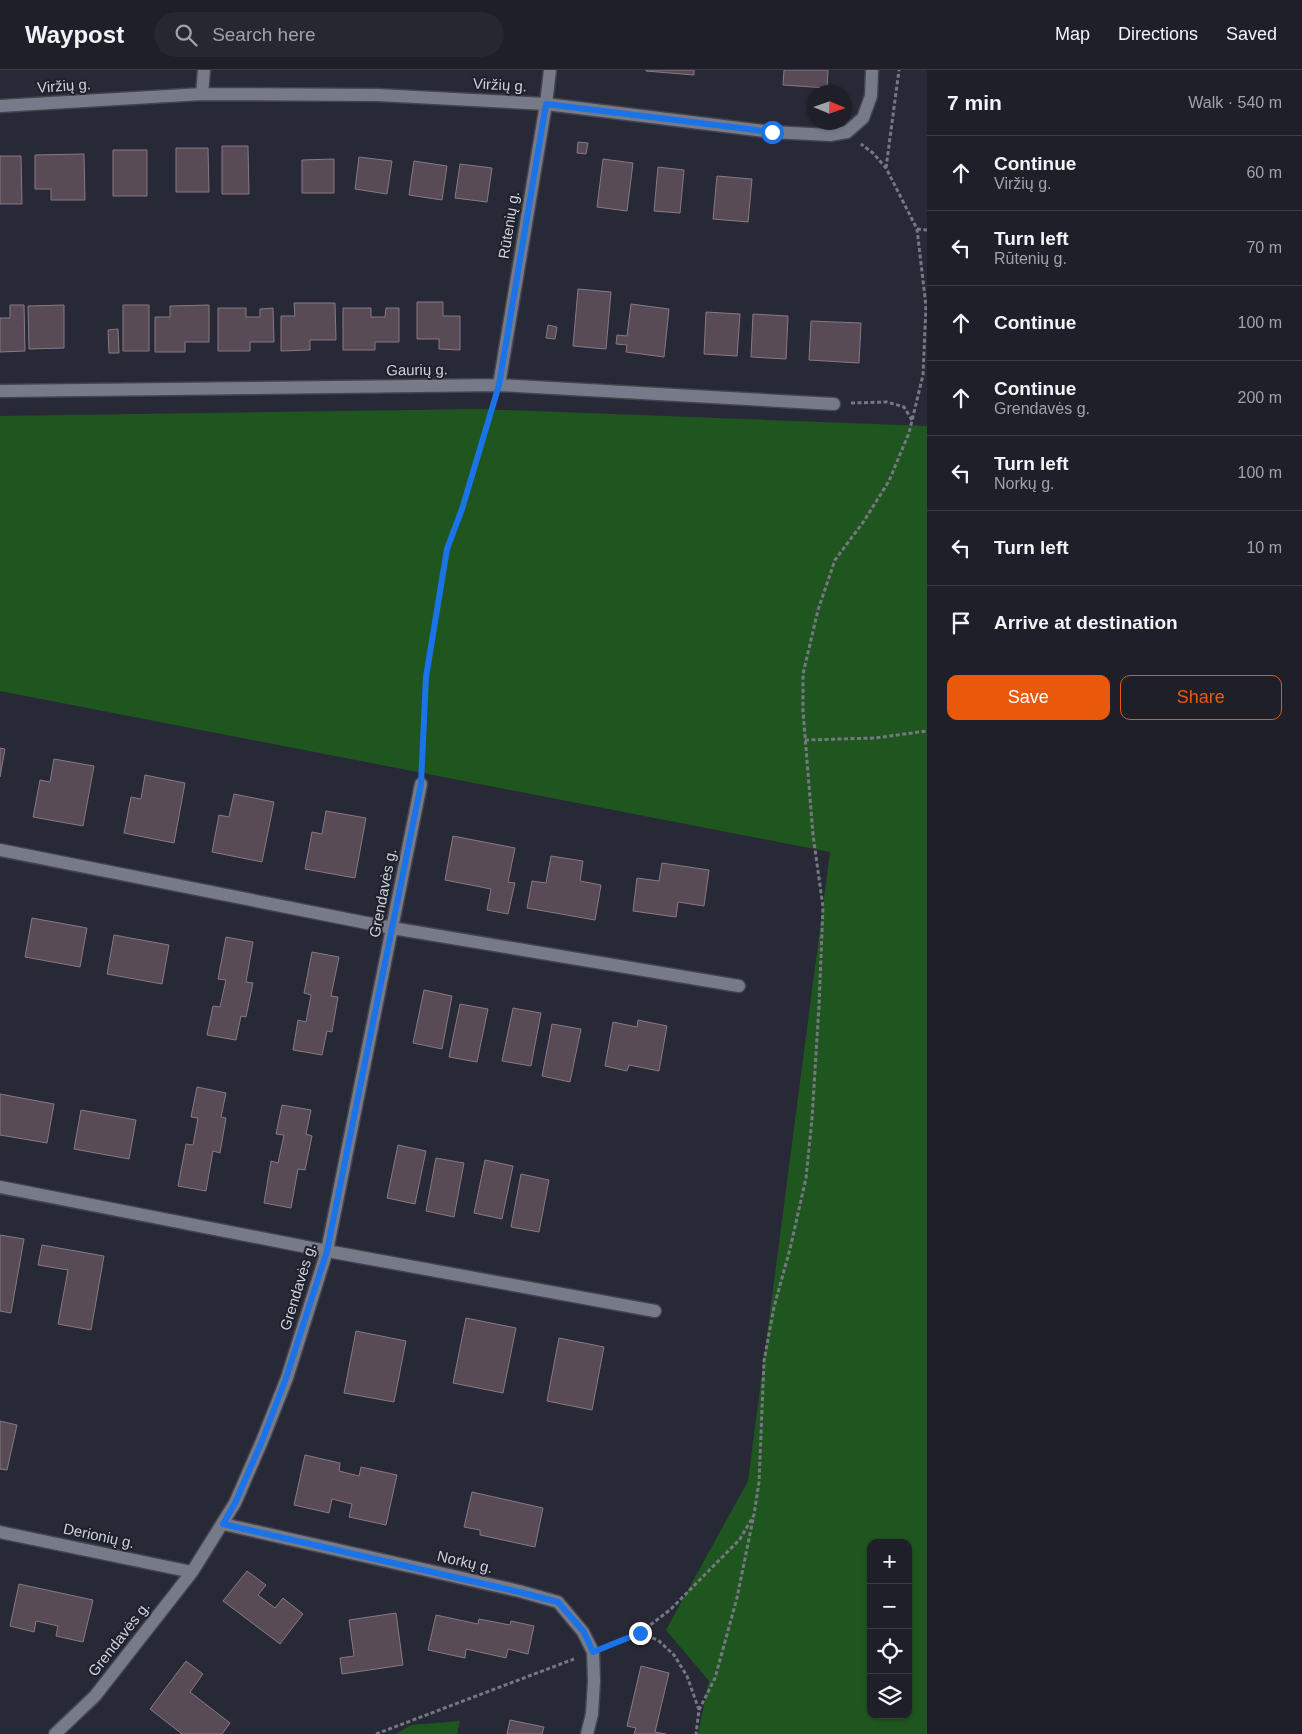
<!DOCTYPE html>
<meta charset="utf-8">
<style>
body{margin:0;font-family:Helvetica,sans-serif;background:#262730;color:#f1f3f6}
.controls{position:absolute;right:15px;bottom:15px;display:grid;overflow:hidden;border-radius:10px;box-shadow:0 1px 4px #0004}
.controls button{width:45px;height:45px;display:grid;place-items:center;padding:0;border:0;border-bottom:1px solid #3c3d45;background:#1e1f28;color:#f1f3f6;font:25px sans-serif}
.compass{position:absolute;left:807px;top:15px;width:45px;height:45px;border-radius:50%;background:#1e1f28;box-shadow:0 1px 4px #0004;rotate:92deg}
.stop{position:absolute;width:15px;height:15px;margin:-11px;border:4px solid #1a73e8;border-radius:50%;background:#fff}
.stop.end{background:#1a73e8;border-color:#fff;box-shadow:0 1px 5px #0008}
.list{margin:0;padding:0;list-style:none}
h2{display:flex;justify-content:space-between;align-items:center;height:65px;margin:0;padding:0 20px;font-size:21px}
h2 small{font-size:16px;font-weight:400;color:#a1a2a8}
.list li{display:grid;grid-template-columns:32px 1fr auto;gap:15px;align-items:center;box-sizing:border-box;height:75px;padding:0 20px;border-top:1px solid #3c3d45}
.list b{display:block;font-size:19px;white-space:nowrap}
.list p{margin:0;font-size:16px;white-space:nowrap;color:#a1a2a8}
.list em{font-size:16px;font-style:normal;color:#a1a2a8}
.actions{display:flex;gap:10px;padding:15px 20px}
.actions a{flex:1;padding:11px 0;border:1px solid #ea580c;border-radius:10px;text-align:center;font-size:18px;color:#ea580c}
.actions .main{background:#ea580c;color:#fff}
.icon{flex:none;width:28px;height:28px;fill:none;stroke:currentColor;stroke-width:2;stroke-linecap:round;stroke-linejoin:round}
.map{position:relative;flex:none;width:927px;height:1664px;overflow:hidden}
header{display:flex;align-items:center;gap:30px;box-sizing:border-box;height:70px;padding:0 25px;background:#1e1f28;border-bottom:1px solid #3c3d45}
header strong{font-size:24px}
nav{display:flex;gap:28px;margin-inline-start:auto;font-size:18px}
.search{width:350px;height:45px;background:#262730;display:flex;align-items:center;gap:12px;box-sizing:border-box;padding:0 18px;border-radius:28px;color:#a1a2a8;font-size:19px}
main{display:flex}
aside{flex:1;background:#1e1f28}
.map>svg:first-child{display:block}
</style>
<header>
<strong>Waypost</strong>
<div class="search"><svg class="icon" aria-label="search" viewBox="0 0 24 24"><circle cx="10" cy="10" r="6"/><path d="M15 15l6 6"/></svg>Search here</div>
<nav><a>Map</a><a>Directions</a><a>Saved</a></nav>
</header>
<main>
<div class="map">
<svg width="927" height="1664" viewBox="0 0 927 1664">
<rect width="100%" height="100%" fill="#282936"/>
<path fill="#1f561f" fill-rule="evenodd" d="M480,339L927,356V1664H698L709,1611L666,1560L748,1411L830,782L0,621V346ZM871,1473H908V1645H871Z
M460,1651L457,1664H396L411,1655Z"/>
<path fill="#584b55" stroke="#877984" d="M646,0H694V5L646,1Z
M784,0H828L827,18L783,15Z
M578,72L588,73L586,84L577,83Z
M222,76H248L249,124H222Z
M176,78H208L209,122H176Z
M113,80H147V126H113Z
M84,84L85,130H51V119H35V85Z
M0,86H21L22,134H0Z
M359,87L392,91L387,124L355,119Z
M334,89V123H302V90Z
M603,89L633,93L627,141L597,137Z
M414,91L447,96L442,130L409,125Z
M460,94L492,98L487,132L455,128Z
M658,97L684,100L680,143L654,141Z
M717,106L752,109L748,152L713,149Z
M578,219L611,222L606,279L573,276Z
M417,232H443V246H460V280L439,279V269H417Z
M294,233H335L336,270H310V280L281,281V246H295Z
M631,234L669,239L664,287L626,282L627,275L616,274L617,265L627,266Z
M10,235H24L25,281L0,282V248H10Z
M64,235V278L29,279L28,236Z
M123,235H149V281H123Z
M209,235V272H185V282H155V247H170V236Z
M218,238H246V247H260V239L273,238L274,272H250V281H218Z
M343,238H371V247H385L386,238H399V272H375V280H343Z
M706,242L740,244L737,286L704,284Z
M753,244L788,246L786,289L751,287Z
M811,251L861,253L859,293L809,290Z
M548,255L557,257L555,269L546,268Z
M118,259L119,283H109L108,260Z
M0,678L5,679L0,707Z
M54,689L94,696L83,756L33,747L40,710L50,712Z
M145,705L185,713L174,773L124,763L131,727L141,729Z
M234,724L274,732L262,792L212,782L219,745L229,747Z
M326,741L366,748L355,808L305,799L312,762L322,764Z
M453,766L515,778L508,812L515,813L508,844L487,840L491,819L445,810Z
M551,786L583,791L580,811L601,815L595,850L527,838L532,811L546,813Z
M662,793L709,800L704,836L678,832L676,847L633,841L637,808L659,811Z
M32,848L87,858L80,897L25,887Z
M114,865L169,875L162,914L107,904Z
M226,867L253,872L246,912L253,913L246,947L241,946L236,970L207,965L213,936L220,937L226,910L218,909Z
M312,882L339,887L331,926L338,927L332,962L327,961L322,985L293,980L298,950L306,952L311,925L304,923Z
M424,920L452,926L442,979L413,973Z
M460,934L488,939L477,992L449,987Z
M513,938L541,943L531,996L502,991Z
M638,950L667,956L659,1001L629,995L627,1001L605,996L613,952L637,957Z
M552,954L581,959L570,1012L542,1006Z
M197,1017L226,1023L221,1047L226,1048L220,1083L213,1081L206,1121L178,1116L186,1074L193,1075L198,1048L191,1047Z
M0,1024L54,1034L47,1073L0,1065Z
M282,1035L311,1040L306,1064L312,1066L305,1100L298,1099L291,1138L264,1133L271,1091L278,1093L284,1065L276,1064Z
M81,1040L136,1050L129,1089L74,1079Z
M398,1075L426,1081L415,1134L387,1128Z
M436,1088L464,1093L454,1147L426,1141Z
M485,1090L513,1096L502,1149L474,1143Z
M521,1104L549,1110L539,1162L511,1157Z
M0,1165L24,1169L11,1243L0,1241Z
M42,1175L104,1186L91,1260L58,1254L68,1200L38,1195Z
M466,1248L516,1258L503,1323L453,1313Z
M356,1261L406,1271L394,1332L344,1323Z
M559,1268L604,1277L592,1340L547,1331Z
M0,1351L17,1355L7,1400L0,1399Z
M305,1385L340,1393L339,1401L359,1406L361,1397L397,1405L386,1455L349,1447L352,1434L332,1429L329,1443L294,1435Z
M472,1422L543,1438L535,1477L480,1465V1460L464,1457Z
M247,1501L266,1515L258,1525L275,1538L283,1528L303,1544L280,1574L223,1531Z
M19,1514L93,1530L83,1572L56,1566L58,1556L36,1551L34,1562L10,1556Z
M396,1543L403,1595L342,1604L340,1588L354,1586L349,1550Z
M436,1545L478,1554L479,1549L510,1555L511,1551L534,1556L528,1584L508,1579L506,1588L466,1579L465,1588L428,1580Z
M186,1591L203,1604L190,1622L230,1653L222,1664H182L150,1639Z
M641,1596L669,1603L655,1662L666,1664H634L636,1658L627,1656Z
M510,1650L544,1657L542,1664H507Z"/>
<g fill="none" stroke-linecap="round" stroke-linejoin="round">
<defs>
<path id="minor" d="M202,24L204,0
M0,36L202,24L378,25L546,34L772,62L830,65L847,62L863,48L871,26L872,0
M499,315L546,34L550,0
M0,321L499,315L834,334
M0,780L392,858L739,916
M0,1117L327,1181L655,1241
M223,1454L519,1521L558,1532L583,1562L593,1582L594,1611L592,1644L587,1664
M0,1462L192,1502
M55,1664L95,1626L192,1502L235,1433L262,1371L287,1308L327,1181L421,714"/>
</defs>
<use href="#minor" stroke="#42444e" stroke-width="15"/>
<path stroke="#767782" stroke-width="3" stroke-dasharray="4 2.5" stroke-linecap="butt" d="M886,98L899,0
M917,159L927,160
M851,333L887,332L904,337L912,350
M805,670L875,668L927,661
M422,696L426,607L447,479L462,439L494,334
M640,1564L658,1570L674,1585L687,1606L699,1640L696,1664
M610,1575L640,1563L671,1539L740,1469L754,1445L759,1412L764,1291L774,1237L790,1179L806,1108L812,1049L819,936L823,837L813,765L803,641V604L818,540L835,490L864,451L889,411L909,363L923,305L926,236L917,159L886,98L873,83L861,74
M699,1640L715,1608L737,1528L753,1449
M376,1664L574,1589"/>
<use href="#minor" stroke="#777a89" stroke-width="12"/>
</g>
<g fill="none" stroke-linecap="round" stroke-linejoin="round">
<path stroke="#1a73e8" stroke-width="6" d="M640,1563L593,1582L584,1562L558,1532L519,1522L223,1454L235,1433L262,1371L286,1308L327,1181L421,714L426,607L447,479L462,439L499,315L546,34L772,62"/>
</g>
<g text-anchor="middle" stroke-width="4" stroke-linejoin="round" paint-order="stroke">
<g font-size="15" fill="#cfd1d9" stroke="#1e202c">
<text transform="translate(500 15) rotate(3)" y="5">Viržių g.</text>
<text transform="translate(64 16) rotate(-4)" y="5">Viržių g.</text>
<text transform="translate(509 155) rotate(-81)" y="5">Rūtenių g.</text>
<text transform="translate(417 300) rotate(-1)" y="5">Gaurių g.</text>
<text transform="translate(383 823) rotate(-79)" y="5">Grendavės g.</text>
<text transform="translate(298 1217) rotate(-73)" y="5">Grendavės g.</text>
<text transform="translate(99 1466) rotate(12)" y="5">Derionių g.</text>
<text transform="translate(465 1492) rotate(13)" y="5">Norkų g.</text>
<text transform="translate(119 1569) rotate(-52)" y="5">Grendavės g.</text>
</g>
</g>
</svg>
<div class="controls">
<button>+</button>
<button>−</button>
<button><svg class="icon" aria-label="locate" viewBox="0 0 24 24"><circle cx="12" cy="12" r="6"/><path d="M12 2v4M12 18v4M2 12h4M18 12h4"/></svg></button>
<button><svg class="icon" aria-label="layers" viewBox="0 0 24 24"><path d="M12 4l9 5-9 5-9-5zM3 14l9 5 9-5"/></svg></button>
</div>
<svg class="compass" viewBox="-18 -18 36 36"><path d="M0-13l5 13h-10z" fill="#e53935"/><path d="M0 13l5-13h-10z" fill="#a1a2a8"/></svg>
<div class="stop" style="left:772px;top:62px"></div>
<div class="stop end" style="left:640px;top:1563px"></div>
</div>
<aside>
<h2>7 min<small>Walk · 540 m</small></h2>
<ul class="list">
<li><svg class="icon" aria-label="ahead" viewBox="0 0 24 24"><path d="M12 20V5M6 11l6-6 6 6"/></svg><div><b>Continue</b><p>Viržių g.</p></div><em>60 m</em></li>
<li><svg class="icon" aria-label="left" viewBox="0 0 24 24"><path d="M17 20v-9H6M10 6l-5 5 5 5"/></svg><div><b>Turn left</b><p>Rūtenių g.</p></div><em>70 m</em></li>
<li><svg class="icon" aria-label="ahead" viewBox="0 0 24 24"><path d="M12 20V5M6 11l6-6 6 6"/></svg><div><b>Continue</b></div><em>100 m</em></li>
<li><svg class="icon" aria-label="ahead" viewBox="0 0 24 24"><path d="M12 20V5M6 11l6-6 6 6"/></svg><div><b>Continue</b><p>Grendavės g.</p></div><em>200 m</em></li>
<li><svg class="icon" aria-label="left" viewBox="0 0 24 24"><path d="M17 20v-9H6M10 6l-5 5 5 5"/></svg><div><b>Turn left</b><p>Norkų g.</p></div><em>100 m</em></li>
<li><svg class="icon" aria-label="left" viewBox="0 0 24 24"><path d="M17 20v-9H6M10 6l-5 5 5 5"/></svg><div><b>Turn left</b></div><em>10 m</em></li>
<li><svg class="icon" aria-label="arrive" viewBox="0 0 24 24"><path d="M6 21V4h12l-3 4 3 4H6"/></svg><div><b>Arrive at destination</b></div></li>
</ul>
<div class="actions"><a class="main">Save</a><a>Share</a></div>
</aside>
</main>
